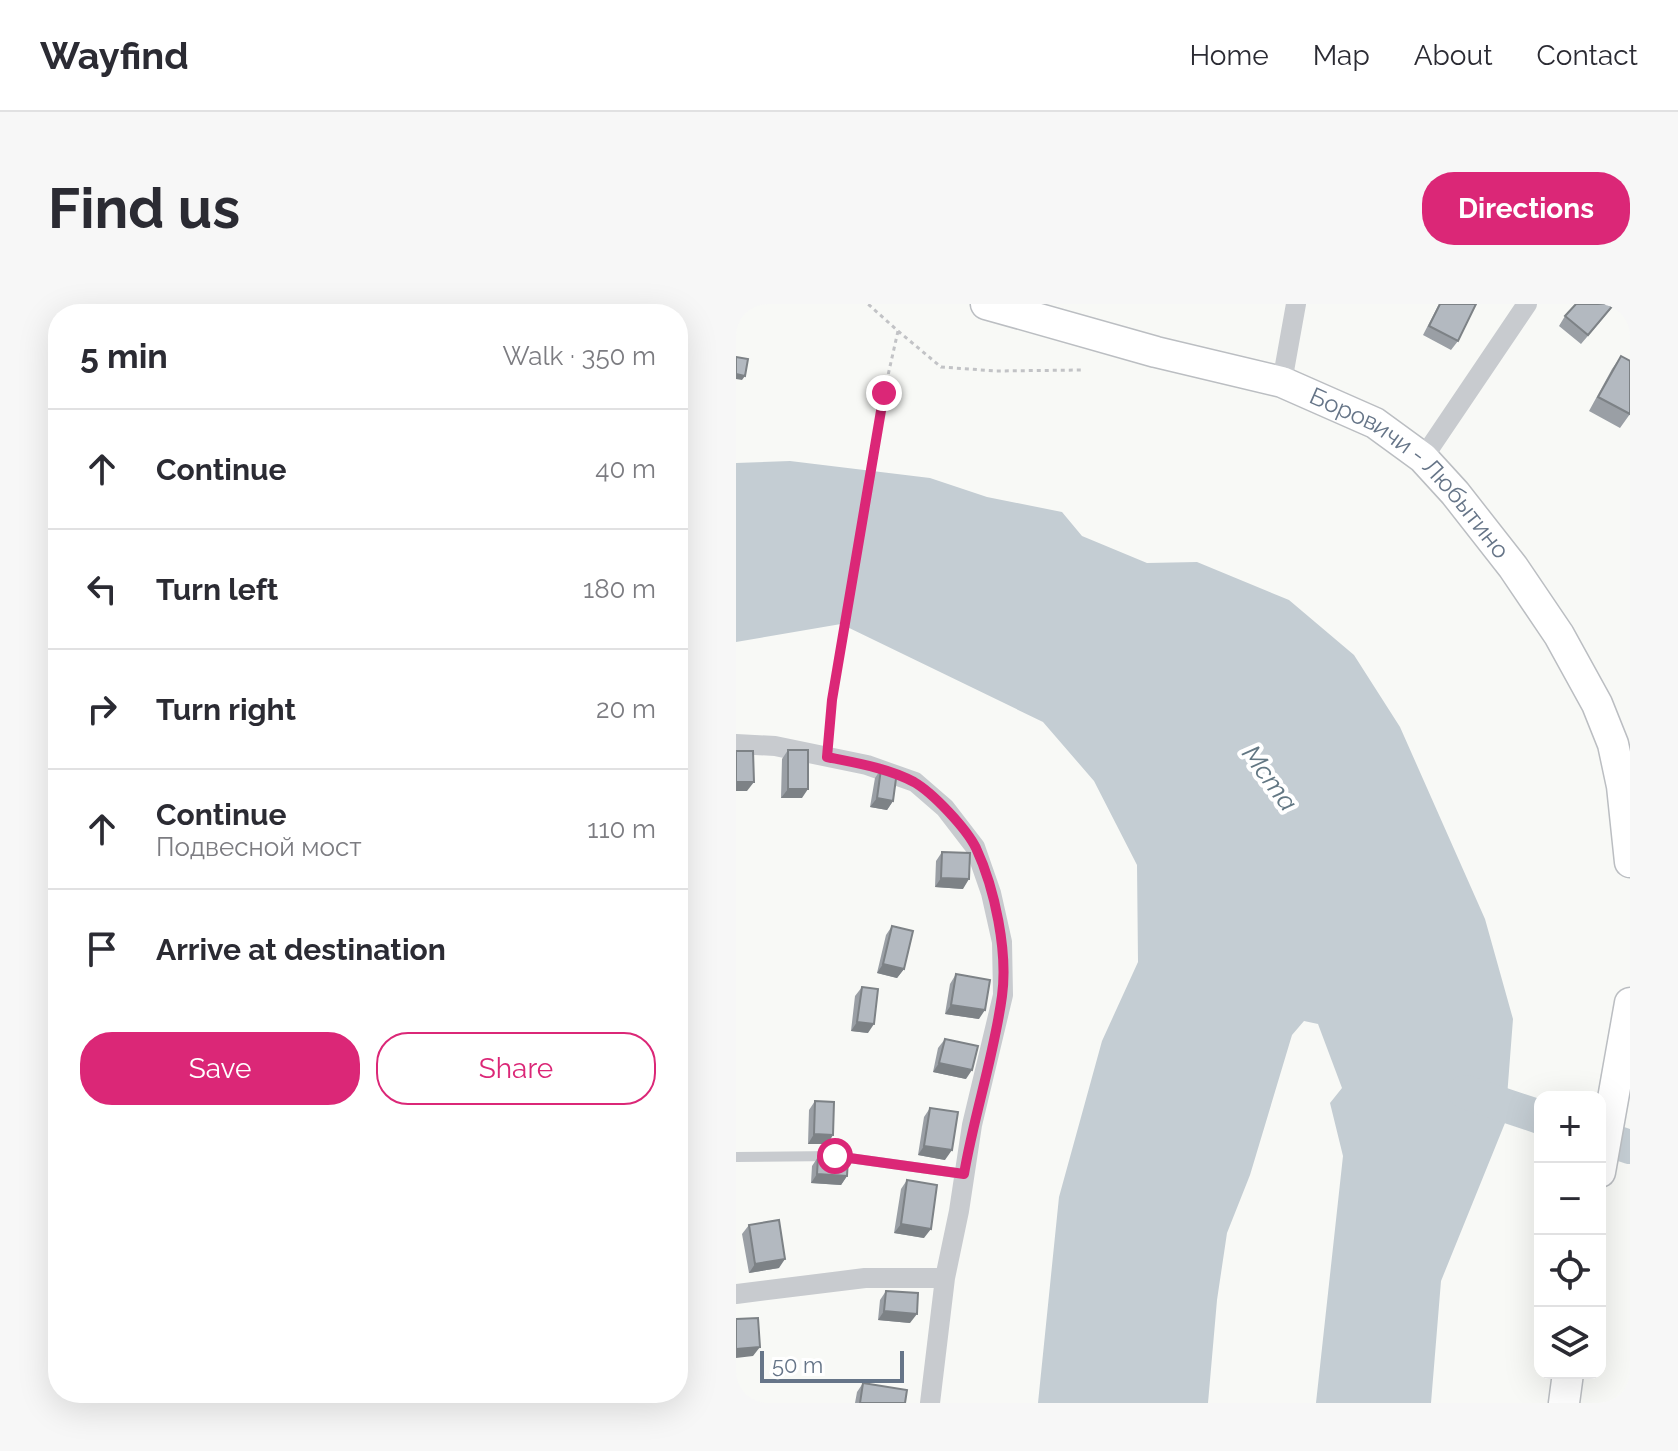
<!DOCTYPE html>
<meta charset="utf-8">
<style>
body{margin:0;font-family:Raleway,sans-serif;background:#f7f7f7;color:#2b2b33}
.controls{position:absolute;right:24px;bottom:24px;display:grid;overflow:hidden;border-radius:16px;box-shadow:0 8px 32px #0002}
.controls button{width:72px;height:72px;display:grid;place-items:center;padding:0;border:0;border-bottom:2px solid #e1e1e2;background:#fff;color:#2b2b33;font:40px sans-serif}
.scale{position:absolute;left:24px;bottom:20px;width:144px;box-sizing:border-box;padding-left:8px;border:4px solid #667588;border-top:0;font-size:22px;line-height:28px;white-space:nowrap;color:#667588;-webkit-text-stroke:6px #fff;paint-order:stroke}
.stop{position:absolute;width:24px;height:24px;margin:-18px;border:6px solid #db2777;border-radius:50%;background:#fff}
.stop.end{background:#db2777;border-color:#fff;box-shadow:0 2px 8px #0008}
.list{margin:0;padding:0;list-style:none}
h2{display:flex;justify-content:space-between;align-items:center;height:104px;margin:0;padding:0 32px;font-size:34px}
h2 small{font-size:26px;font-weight:400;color:#7c7c81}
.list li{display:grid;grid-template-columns:52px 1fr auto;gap:24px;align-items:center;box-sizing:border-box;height:120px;padding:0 32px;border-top:2px solid #e1e1e2}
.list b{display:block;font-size:30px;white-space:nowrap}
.list p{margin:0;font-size:26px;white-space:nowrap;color:#7c7c81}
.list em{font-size:26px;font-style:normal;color:#7c7c81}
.actions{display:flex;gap:16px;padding:24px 32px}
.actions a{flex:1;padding:18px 0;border:2px solid #db2777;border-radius:32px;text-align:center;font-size:28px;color:#db2777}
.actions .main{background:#db2777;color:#fff}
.icon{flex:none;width:44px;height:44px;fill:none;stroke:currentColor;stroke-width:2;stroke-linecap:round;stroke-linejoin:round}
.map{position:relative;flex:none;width:894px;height:1099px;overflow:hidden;border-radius:32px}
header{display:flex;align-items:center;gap:48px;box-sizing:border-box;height:112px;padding:0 40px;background:#fff;border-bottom:2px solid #e1e1e2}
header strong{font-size:38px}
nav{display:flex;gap:44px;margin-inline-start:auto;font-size:28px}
.intro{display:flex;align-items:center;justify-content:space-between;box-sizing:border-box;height:192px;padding:0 48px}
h1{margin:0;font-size:56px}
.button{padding:20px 36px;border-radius:32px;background:#db2777;color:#fff;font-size:28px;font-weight:700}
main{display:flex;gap:48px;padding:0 48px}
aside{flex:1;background:#fff;border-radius:32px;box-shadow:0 8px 32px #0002}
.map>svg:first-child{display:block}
</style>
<header>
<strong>Wayfind</strong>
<nav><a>Home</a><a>Map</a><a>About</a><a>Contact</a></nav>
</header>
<div class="intro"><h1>Find us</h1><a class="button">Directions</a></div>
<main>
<aside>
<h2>5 min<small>Walk · 350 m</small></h2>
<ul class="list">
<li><svg class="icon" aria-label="ahead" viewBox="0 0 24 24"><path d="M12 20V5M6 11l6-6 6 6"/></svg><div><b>Continue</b></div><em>40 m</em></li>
<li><svg class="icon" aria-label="left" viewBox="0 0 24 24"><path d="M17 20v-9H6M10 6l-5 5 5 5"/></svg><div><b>Turn left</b></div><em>180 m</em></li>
<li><svg class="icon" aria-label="right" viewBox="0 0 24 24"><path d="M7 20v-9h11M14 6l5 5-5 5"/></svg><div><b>Turn right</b></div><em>20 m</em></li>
<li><svg class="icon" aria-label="ahead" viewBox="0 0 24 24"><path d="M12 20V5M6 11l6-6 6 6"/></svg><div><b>Continue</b><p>Подвесной мост</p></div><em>110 m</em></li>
<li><svg class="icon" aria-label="arrive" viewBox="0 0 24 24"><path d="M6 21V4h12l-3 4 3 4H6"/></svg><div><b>Arrive at destination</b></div></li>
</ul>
<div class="actions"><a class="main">Save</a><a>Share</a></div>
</aside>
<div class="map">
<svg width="894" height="1099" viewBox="0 0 894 1099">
<rect width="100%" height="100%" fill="#f8f9f6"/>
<path fill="#c4cdd3" d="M54,157L194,174L251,193L326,208L346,232L411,259L461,258L553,296L618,351L664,423L749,615L777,715L769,819L705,977L695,1099H580L607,852L594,799L606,784L582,720L568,717L556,731L514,871L491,929L481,996L472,1099H302L323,893L366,737L402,658L401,561L358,477L307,418L105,320L0,338V159Z"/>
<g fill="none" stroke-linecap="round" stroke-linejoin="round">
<path stroke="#c4cdd3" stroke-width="34" d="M729,788L804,813
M864,833L894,843"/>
<defs>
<g id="primary">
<path id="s1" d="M250,0L420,48L546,78L639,119L687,154L719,189L777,263L823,331L861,400L877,440L886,482L894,558"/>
<path d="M864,868L894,699"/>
<path d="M828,1099L832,1069"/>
</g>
</defs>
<use href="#primary" stroke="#bbbec2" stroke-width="33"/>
<path stroke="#c2c3c6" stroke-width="3" stroke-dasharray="4 4" stroke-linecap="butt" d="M162,27L205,63L260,67L345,66
M93,433L96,396L148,89L162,27L132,0"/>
<path stroke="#c8cbcf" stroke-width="10" d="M0,853L99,852L228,870"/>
<path stroke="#c8cbcf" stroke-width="20" d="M546,78L560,0
M687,154L791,0
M0,440L39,442L131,461L179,478L209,504L239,543L255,589L266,638L267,691L236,821L223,907L209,974L194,1099
M0,990L129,974H209"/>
<use href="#primary" stroke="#fff" stroke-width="30"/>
</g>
<path fill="#9a9fa5" d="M703,0H740L722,37L715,46L687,31Z
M879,0L845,40L823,22L829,12Z
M885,52L894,110L884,124L853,107L876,65Z
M52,446L66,494H45L46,455Z
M145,465L157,497L151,506L134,503L139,474Z
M206,548L227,585L199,583L200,557Z
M156,622L168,665L161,674L141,669L150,631Z
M220,670L243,715L209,710L214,680Z
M126,683L132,729L115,727L119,692Z
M209,735L230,775L197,768L202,744Z
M79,797L97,831L91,840H72L73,806Z
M194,804L209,856L182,851L188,813Z
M82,853L111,872L105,881L75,879L76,862Z
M171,876L188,934L158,929L165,885Z
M13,921L43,964L13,969L6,930Z
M150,987L174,1019L142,1016L144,996Z
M127,1079L169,1099H119L121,1088Z"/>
<path fill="#7d8286" d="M0,70L9,72L6,76L0,75Z
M0,478H18L11,487H0Z
M52,485H72L66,494H45Z
M141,494L157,497L151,506L134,503Z
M205,574L233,575L227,585L199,583Z
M147,660L168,665L161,674L141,669Z
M215,701L249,706L243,715L209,710Z
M121,718L138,720L132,729L115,727Z
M203,759L236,766L230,775L197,768Z
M78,830L97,831L91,840H72Z
M188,842L216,846L209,856L182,851Z
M81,870L111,872L105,881L75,879Z
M165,920L195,925L188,934L158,929Z
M49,955L43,964L13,969L19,960Z
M148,1007L181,1010L174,1019L142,1016Z
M24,1043L17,1052L0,1054V1045Z"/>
<path fill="#b3b9c0" stroke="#7d8286" stroke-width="2" d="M704,0H740L722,37L693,22Z
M840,0H878L852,31L829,12Z
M885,52L894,57V110L862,93Z
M0,53L12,55L9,72L0,70Z
M52,446H72V485H52Z
M0,447H17L18,478H0Z
M145,465L161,467L157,497L141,494Z
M206,548L234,549L233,575L205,574Z
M156,622L177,627L168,665L147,660Z
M220,670L254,676L249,706L215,701Z
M126,683L142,685L138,720L121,718Z
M209,735L242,742L236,766L203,759Z
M79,797L98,798L97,831L78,830Z
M194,804L222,808L216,846L188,842Z
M82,853L112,855L111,872L81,870Z
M171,876L201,881L195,925L165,920Z
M43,916L49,955L19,960L13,921Z
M150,987L182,989L181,1010L148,1007Z
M22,1014L24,1043L0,1045V1015Z
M127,1079L171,1086L169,1099H124Z"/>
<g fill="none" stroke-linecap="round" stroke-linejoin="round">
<path stroke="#db2777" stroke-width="10" d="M99,852L228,870C238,811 258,752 266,692C272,648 259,585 240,544C230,524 197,489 178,478C152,464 120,459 91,453L96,396L148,89"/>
</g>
<g text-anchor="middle" stroke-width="8" stroke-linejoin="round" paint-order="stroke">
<g font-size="24" fill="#667588" stroke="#fff">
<text dy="8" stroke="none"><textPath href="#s1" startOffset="466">Боровичи - Любытино</textPath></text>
</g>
<g font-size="26" font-style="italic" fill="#627783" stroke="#fff">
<text transform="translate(534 474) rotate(54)" y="9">Мста</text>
</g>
</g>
</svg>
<div class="controls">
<button>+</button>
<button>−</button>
<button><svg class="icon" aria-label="locate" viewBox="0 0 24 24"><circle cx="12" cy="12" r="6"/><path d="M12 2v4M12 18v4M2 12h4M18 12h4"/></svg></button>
<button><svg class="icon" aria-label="layers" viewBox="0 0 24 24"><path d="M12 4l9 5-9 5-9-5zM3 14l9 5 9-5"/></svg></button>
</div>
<div class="scale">50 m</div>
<div class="stop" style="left:99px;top:852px"></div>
<div class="stop end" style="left:148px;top:89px"></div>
</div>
</main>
